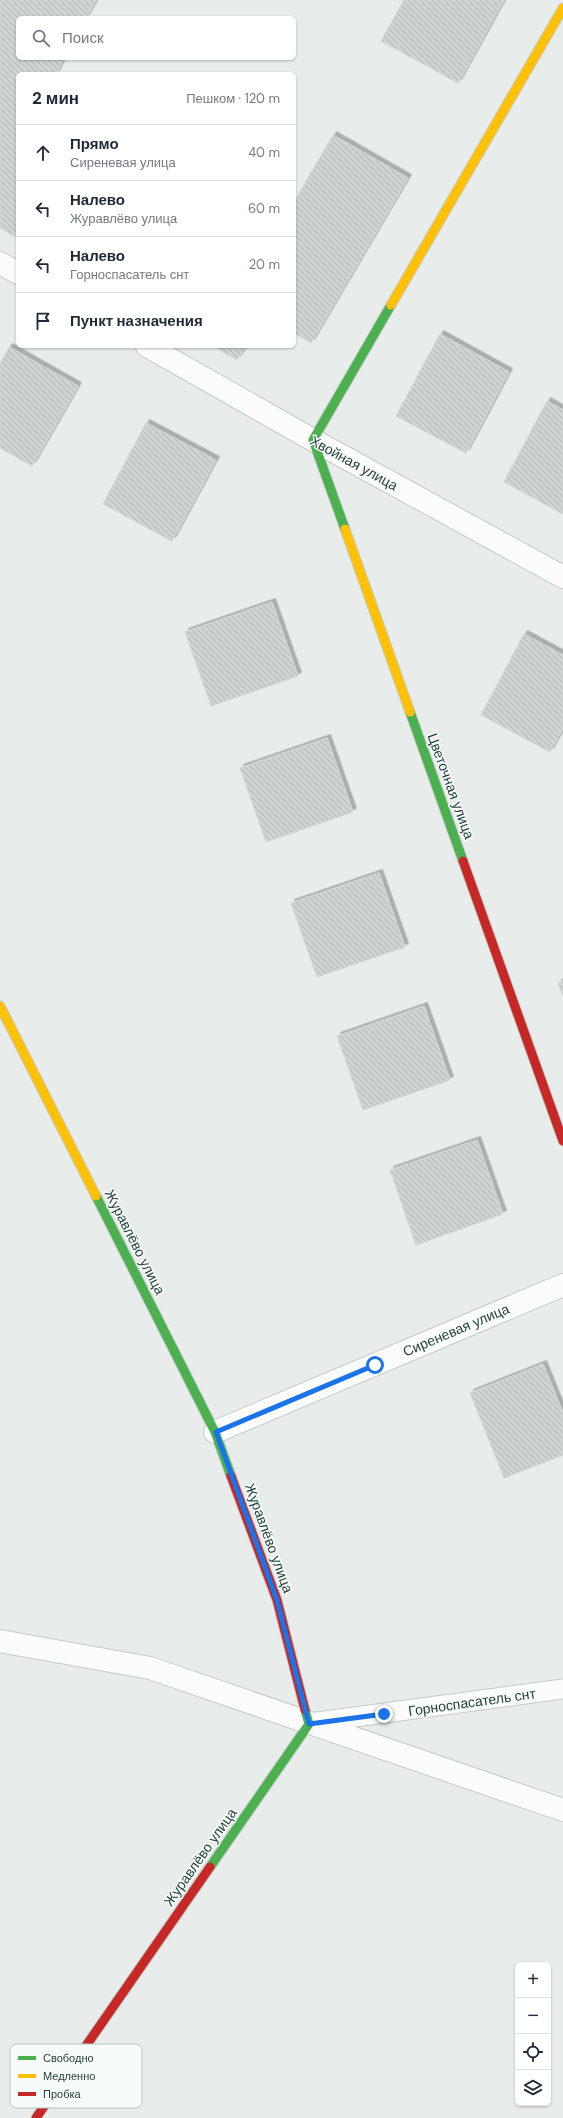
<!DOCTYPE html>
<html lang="ru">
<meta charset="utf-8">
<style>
body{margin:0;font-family:"DM Sans",sans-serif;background:#f6f6f7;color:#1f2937}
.controls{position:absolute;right:12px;bottom:12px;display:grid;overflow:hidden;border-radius:6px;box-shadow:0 1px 3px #0004}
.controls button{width:36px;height:36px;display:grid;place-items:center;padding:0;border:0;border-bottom:1px solid #e0e1e3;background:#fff;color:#1f2937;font:20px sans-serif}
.stop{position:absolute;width:12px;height:12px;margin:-9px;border:3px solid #1a73e8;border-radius:50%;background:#fff}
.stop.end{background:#1a73e8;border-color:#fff;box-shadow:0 1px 4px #0008}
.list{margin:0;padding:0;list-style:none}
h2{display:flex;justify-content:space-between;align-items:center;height:52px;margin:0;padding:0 16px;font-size:17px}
h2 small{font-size:13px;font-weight:400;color:#747a83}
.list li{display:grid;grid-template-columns:26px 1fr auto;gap:12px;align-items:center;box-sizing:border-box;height:56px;padding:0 16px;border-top:1px solid #e0e1e3}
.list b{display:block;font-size:15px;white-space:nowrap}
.list p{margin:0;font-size:13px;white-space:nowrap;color:#747a83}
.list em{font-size:13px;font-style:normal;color:#747a83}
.icon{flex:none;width:22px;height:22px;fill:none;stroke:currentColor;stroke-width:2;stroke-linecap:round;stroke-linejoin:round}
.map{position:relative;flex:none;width:563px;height:2118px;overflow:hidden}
.search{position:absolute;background:#fff;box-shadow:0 1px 3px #0004;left:16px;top:16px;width:280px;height:44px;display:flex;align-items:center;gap:10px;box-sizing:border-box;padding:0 14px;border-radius:6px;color:#747a83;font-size:15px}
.panel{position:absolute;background:#fff;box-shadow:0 1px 3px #0004;left:16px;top:72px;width:280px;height:276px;border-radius:6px}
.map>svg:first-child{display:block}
</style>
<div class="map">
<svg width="563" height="2118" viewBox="0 0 563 2118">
<defs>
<pattern id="building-back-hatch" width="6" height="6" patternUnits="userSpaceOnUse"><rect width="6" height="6" fill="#cfd4d2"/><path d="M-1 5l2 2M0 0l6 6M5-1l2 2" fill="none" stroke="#b2b7b5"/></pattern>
<filter id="shadow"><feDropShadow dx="3.5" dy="-3.5" stdDeviation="0" flood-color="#0004"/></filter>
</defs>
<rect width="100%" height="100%" fill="#e8edeb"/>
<path fill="url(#building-back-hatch)" stroke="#d1d6d4" filter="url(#shadow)" d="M0,0H96L86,18H18V58H64L56,74H18V188L0,221Z
M404,0H504L458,83L381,41Z
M333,135L408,178L311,343L294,333V202Z
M18,188V238L0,228V221Z
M440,334L509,372L466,453L396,416Z
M213,346H246L237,360Z
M9,347L78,386L32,466L0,448V364Z
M547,401L563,410V514L504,482Z
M146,423L216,460L172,541L103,504Z
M272,602L298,676L211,706L185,632Z
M524,634L563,655V728L550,752L481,715Z
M327,738L353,812L266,842L240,768Z
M379,873L405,947L317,977L291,903Z
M563,981V996L558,983Z
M424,1006L450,1080L363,1110L337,1036Z
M477,1140L503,1214L416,1245L390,1170Z
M543,1364L563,1413V1455L504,1478L470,1393Z"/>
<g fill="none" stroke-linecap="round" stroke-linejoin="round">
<defs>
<path id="lane" d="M310,1723L563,1689"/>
<path id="street" d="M0,263L18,273
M147,346L313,440L563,577
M215,1432L563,1285
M0,1641L150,1668L563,1810"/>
<path id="fast" d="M345,529L313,440L391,305
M410,712L463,861
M96,1196L215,1432L231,1476
M210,1867L309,1724L305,1710"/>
<path id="slow" d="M391,305L563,8
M345,529L410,712
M0,1006L96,1196"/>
<path id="jam" d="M463,861L563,1141
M231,1476L277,1600L305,1710
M36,2118L210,1867"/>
</defs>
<use href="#lane" stroke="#c5cac8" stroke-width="21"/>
<use href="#street" stroke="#c5cac8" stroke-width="24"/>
<use href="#fast" stroke="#c3cbc8" stroke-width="11"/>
<use href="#slow" stroke="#c3cbc8" stroke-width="11"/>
<use href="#jam" stroke="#c3cbc8" stroke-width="11"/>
<use href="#lane" stroke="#fcfcfc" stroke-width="19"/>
<use href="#street" stroke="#fcfcfc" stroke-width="22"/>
<use href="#fast" stroke="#4caf50" stroke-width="9"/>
<use href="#slow" stroke="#ffc107" stroke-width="9"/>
<use href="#jam" stroke="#c62828" stroke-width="9"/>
</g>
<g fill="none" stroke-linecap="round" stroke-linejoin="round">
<path stroke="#1a73e8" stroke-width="5" d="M375,1365L216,1432L277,1600L309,1724L384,1714"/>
</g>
<g text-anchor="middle" stroke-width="3" stroke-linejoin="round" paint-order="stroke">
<g font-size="14" fill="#24423a" stroke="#f7fbf9">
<text transform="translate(354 463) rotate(29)" y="5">Хвойная улица</text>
<text transform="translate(451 786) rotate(70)" y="5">Цветочная улица</text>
<text transform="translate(135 1242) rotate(63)" y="5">Журавлёво улица</text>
<text transform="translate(456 1330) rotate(-23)" y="5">Сиреневая улица</text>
<text transform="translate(269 1538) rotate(70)" y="5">Журавлёво улица</text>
<text transform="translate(472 1702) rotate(-8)" y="5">Горноспасатель снт</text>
<text transform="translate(200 1857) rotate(-55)" y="5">Журавлёво улица</text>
</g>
</g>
<rect x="10" y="2044" width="132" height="64" rx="6" fill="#f7fbf9" stroke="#b8c4c0" stroke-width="1"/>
<rect x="18" y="2056" width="18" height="4" fill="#4caf50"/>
<rect x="18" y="2074" width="18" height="4" fill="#ffc107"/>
<rect x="18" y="2092" width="18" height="4" fill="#c62828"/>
<g font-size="11" fill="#24423a">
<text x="43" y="2062">Свободно</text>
<text x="43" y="2080">Медленно</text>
<text x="43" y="2098">Пробка</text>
</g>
</svg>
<div class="controls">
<button>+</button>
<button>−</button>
<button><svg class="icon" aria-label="locate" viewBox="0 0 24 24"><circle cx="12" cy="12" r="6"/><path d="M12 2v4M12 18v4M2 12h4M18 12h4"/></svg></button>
<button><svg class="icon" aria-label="layers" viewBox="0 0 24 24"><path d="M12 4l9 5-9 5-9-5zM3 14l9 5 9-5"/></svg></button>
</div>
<div class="stop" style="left:375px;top:1365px"></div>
<div class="stop end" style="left:384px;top:1714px"></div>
<div class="search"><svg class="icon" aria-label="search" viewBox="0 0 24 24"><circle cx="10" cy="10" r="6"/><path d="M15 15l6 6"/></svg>Поиск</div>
<section class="panel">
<h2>2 мин<small>Пешком · 120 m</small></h2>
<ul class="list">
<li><svg class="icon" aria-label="ahead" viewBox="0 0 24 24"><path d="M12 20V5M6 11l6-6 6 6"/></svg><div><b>Прямо</b><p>Сиреневая улица</p></div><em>40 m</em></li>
<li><svg class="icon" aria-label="left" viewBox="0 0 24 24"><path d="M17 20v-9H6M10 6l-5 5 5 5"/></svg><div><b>Налево</b><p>Журавлёво улица</p></div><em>60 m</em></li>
<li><svg class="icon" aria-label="left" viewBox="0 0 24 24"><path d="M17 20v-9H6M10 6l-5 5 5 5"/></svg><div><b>Налево</b><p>Горноспасатель снт</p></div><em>20 m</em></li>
<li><svg class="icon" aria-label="arrive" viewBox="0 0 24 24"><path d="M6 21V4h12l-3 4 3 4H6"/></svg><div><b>Пункт назначения</b></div></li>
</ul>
</section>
</div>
